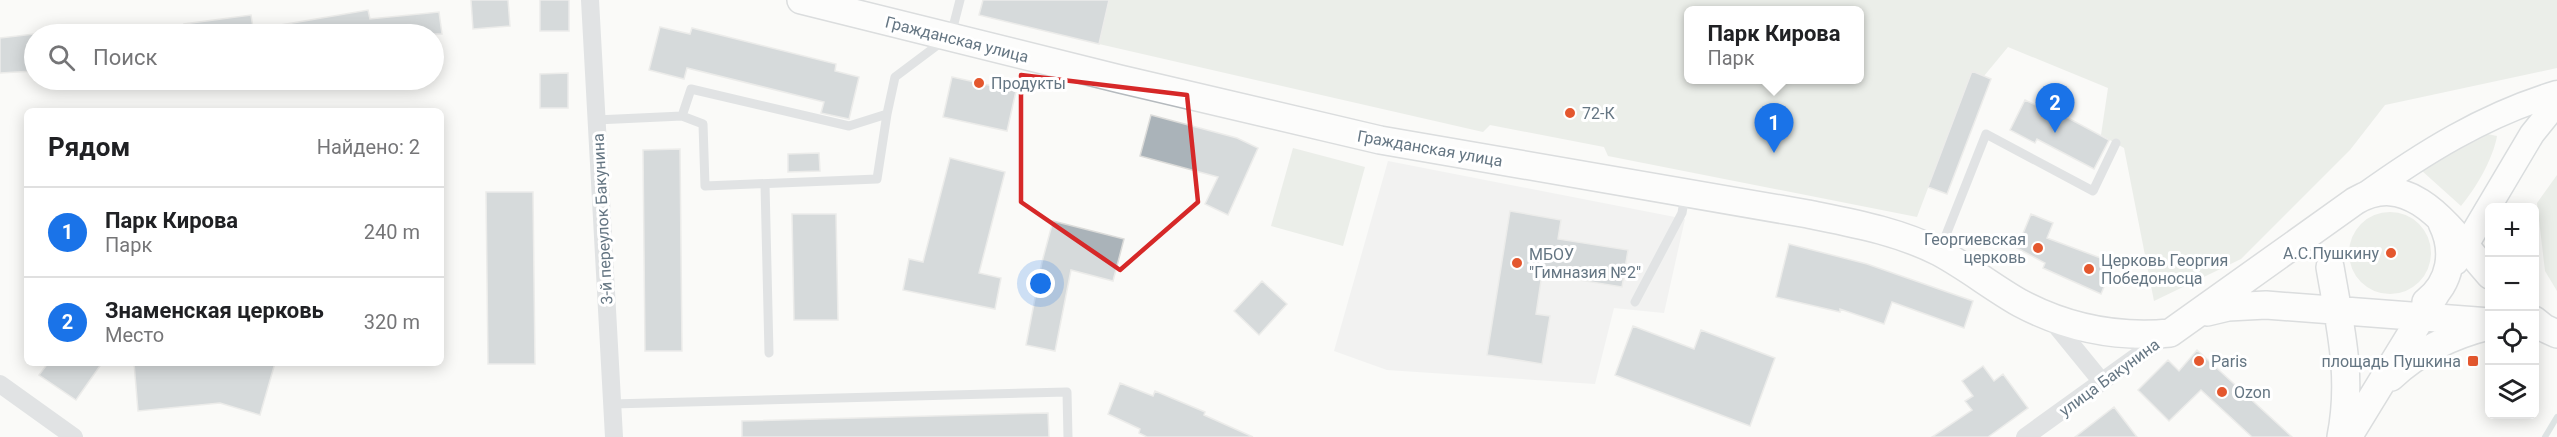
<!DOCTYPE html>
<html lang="ru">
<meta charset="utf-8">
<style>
body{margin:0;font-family:Roboto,sans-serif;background:#f2f2f2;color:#202124}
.controls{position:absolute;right:18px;bottom:18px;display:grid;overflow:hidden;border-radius:9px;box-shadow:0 3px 15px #0003}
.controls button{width:54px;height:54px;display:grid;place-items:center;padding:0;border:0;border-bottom:2px solid #e0e0e0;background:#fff;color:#202124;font:30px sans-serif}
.you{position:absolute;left:1041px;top:284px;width:21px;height:21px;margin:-15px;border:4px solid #fff;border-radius:50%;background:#1a73e8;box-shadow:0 0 0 9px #1a73e833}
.badge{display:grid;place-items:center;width:39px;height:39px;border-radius:50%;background:#1a73e8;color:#fff;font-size:20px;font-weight:700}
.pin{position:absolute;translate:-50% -50px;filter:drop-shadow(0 2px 3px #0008)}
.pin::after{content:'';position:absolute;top:32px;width:21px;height:18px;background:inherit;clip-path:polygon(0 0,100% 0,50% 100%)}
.popup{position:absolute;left:1684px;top:6px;width:180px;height:78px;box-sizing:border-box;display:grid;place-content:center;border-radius:9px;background:#fff;filter:drop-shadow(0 2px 4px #0005);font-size:20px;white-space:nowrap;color:#757577}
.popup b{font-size:22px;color:#202124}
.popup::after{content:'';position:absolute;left:50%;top:100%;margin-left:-12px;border:12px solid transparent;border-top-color:#fff}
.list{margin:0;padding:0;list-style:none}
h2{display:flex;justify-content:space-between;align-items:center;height:78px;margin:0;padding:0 24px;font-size:26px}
h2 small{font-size:20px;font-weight:400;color:#757577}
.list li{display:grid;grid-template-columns:39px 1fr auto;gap:18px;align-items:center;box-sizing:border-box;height:90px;padding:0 24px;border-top:2px solid #e0e0e0}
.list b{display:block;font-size:22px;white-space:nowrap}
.list p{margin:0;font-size:20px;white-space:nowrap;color:#757577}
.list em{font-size:20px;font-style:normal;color:#757577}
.icon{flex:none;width:33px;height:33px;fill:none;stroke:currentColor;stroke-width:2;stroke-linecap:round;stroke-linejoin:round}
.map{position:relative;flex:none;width:2557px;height:437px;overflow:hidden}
.search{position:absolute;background:#fff;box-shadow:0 3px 15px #0003;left:24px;top:24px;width:420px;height:66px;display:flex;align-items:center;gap:15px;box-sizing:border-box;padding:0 21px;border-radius:33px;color:#757577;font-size:22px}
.panel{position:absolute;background:#fff;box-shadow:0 3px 15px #0003;left:24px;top:108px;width:420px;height:258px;border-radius:9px}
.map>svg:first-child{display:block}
</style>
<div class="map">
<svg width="2557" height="437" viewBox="0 0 2557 437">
<rect width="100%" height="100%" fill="#fafaf8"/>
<path fill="#e8e9e9" d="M1388,161L1685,219L1664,313L1614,308L1595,384L1387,370L1334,351Z"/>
<path fill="#dadfd7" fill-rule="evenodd" d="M1109,0H2557V68L2385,105L2350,150L2241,259L2154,301L2124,148L2101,135L2108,88L2008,47L1984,76L1972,72L1917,217L1608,156L1604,147L1490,125L1483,132L1099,44ZM1688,10H1860V80H1688Z
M2487,134L2497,136C2493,159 2476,188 2461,206L2421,170L2428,162Z
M1293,148L1365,167L1343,246L1271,226Z
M2557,175V291L2545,271L2537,203Z
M2349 253a41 41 0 1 1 82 0a41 41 0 1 1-82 0Z"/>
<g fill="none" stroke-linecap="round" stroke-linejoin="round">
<path stroke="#bbc7cb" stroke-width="6" d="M2545,437L2557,417"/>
</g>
<path fill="#aab3b9" stroke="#dcdcda" stroke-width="1.5" d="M471,0H508L510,26L473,29Z
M540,0H569V31H540Z
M983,0H1109L1099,44L979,15Z
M368,10L370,19L439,12L442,34H281V25Z
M251,15L254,34H185L184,24Z
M660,27L690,34L692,28L836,64L835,71L859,77L849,119L821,113L824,102L687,68L684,79L649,70Z
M34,34V71L0,73V38Z
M1972,71L1991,79L1947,194L1928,187Z
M568,73V108H540V74Z
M952,77L1016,91L1007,131L943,117Z
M2025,100L2042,108L2044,105L2109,140L2094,169L2037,139L2035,143L2010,130Z
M1151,115L1237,138L1258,148L1228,215L1205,204L1218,177L1140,156Z
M680,149L682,351H645L643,150Z
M819,153L820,171L788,172V154Z
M950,158L1005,172L979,273L1001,278L995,309L903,290L909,259L923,262Z
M486,192H533L535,364H488Z
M1510,211L1561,220L1558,239L1628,250L1622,287L1542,274L1536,314L1550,316L1542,364L1487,355Z
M792,214H836L838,320H794Z
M2031,214L2053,223L2047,238L2114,263L2101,294L2043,268L2045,263L2017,248Z
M1053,221L1124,239L1113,281L1071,270L1055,351L1026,345L1042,262Z
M1789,244L1867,264L1973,301L1964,328L1892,302L1884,324L1840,309V312L1776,297Z
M1262,281L1287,304L1259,335L1234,311Z
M1633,326L1694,349L1701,330L1775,358L1750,426L1615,375Z
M2197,350L2292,437H2252L2201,390L2169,421L2138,390L2168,360L2179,371Z
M48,363H102L76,400L39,375Z
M134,363H275L260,415L220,403L138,411Z
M1983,366L1994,381L2003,374L2028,408L1988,437H1932L1972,410L1965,401L1973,396L1962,381Z
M1120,383L1153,396L1155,391L1205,412L1204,415L1253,437H1147L1139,433L1140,429L1108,414Z
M2114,407L2137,437H2075Z
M1048,413L1049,437H742V421Z"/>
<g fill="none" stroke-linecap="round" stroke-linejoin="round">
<defs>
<path id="secondary" d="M2362,197C2423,153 2484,115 2557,93
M2456,262L2532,134L2557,103"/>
<path id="primary" d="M801,0L1120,79L1380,140L1808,214C1852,223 1898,231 1939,252C1967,267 1992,287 2020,303C2067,328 2117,338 2170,333L2355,201C2414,166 2455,237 2490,275
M2330,267C2340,326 2353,376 2341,437
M2426,302C2451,283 2456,251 2442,223
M2207,312L2228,307L2266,305L2490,322
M2534,320L2544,328L2557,334
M2391,377C2419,351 2452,335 2489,326
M2348,437L2438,290"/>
</defs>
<use href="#secondary" stroke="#b3babf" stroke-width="27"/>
<use href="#primary" stroke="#b5babe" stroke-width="30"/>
<path stroke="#c3c8cc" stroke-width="9" d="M951,35L960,0
M682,116L703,124L705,186L877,179L887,114
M596,120L682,116L691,89L849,126L887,114L895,77L943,41
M765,184L769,353
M1940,250L1986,134L2093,191L2116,143
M1635,302L1682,213L1685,195
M612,404L1067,392L1068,437"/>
<path stroke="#c3c8cc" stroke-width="18" d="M590,0L614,437
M2049,317L2102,382
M0,384L74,437
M2025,437L2168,334"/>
<use href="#secondary" stroke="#fff" stroke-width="24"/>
<use href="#primary" stroke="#fff" stroke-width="27"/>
</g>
<path d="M0 0H2557V437H0ZM1021,75L1187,95L1198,202L1120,270L1021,202Z" fill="#fafaf8" fill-opacity=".55" fill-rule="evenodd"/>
<path fill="none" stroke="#d62828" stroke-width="4.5" stroke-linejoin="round" d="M1021,75L1187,95L1198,202L1120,270L1021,202Z"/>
<g fill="#e4572e" stroke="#fff" stroke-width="2">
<circle cx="979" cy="83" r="6"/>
<circle cx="1570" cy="113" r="6"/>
<circle cx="2038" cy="248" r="6"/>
<circle cx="2391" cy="253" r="6"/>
<circle cx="1517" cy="263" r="6"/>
<circle cx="2089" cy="269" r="6"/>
<circle cx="2199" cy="361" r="6"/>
<rect x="2467" y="355" width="12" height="12" rx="3"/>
<circle cx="2222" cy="392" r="6"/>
</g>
<g text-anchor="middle" stroke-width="6" stroke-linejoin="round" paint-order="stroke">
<g font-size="16" fill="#657683" stroke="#fff">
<text transform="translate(957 39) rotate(14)" y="6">Гражданская улица</text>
<text transform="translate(1430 148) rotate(10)" y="6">Гражданская улица</text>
<text transform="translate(602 219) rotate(-93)" y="6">3-й переулок Бакунина</text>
<text transform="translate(2109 377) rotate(-36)" y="6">улица Бакунина</text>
</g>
<g font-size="16" fill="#657683" stroke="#fff" text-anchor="start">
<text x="991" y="89">Продукты</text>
<text x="1582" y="119">72-К</text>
<text x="2026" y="245" text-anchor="end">Георгиевская<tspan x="2026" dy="18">церковь</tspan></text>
<text x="2379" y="259" text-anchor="end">А.С.Пушкину</text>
<text x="1529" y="260">МБОУ<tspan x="1529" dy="18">"Гимназия №2"</tspan></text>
<text x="2101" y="266">Церковь Георгия<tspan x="2101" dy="18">Победоносца</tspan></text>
<text x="2211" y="367">Paris</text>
<text x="2461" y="367" text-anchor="end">площадь Пушкина</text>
<text x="2234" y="398">Ozon</text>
</g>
</g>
</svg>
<div class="controls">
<button>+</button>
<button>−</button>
<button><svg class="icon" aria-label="locate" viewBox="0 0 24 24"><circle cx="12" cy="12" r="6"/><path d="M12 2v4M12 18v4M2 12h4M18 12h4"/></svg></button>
<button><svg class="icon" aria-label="layers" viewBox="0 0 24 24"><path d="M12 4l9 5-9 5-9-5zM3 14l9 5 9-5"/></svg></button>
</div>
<div class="you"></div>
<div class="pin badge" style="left:1774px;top:153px">1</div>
<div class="popup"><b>Парк Кирова</b>Парк</div>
<div class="pin badge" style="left:2055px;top:133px">2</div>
<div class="search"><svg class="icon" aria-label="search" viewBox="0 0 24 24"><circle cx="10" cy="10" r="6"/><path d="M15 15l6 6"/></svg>Поиск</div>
<section class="panel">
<h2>Рядом<small>Найдено: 2</small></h2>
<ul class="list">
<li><span class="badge">1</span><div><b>Парк Кирова</b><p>Парк</p></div><em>240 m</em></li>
<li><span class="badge">2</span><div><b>Знаменская церковь</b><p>Место</p></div><em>320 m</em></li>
</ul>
</section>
</div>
